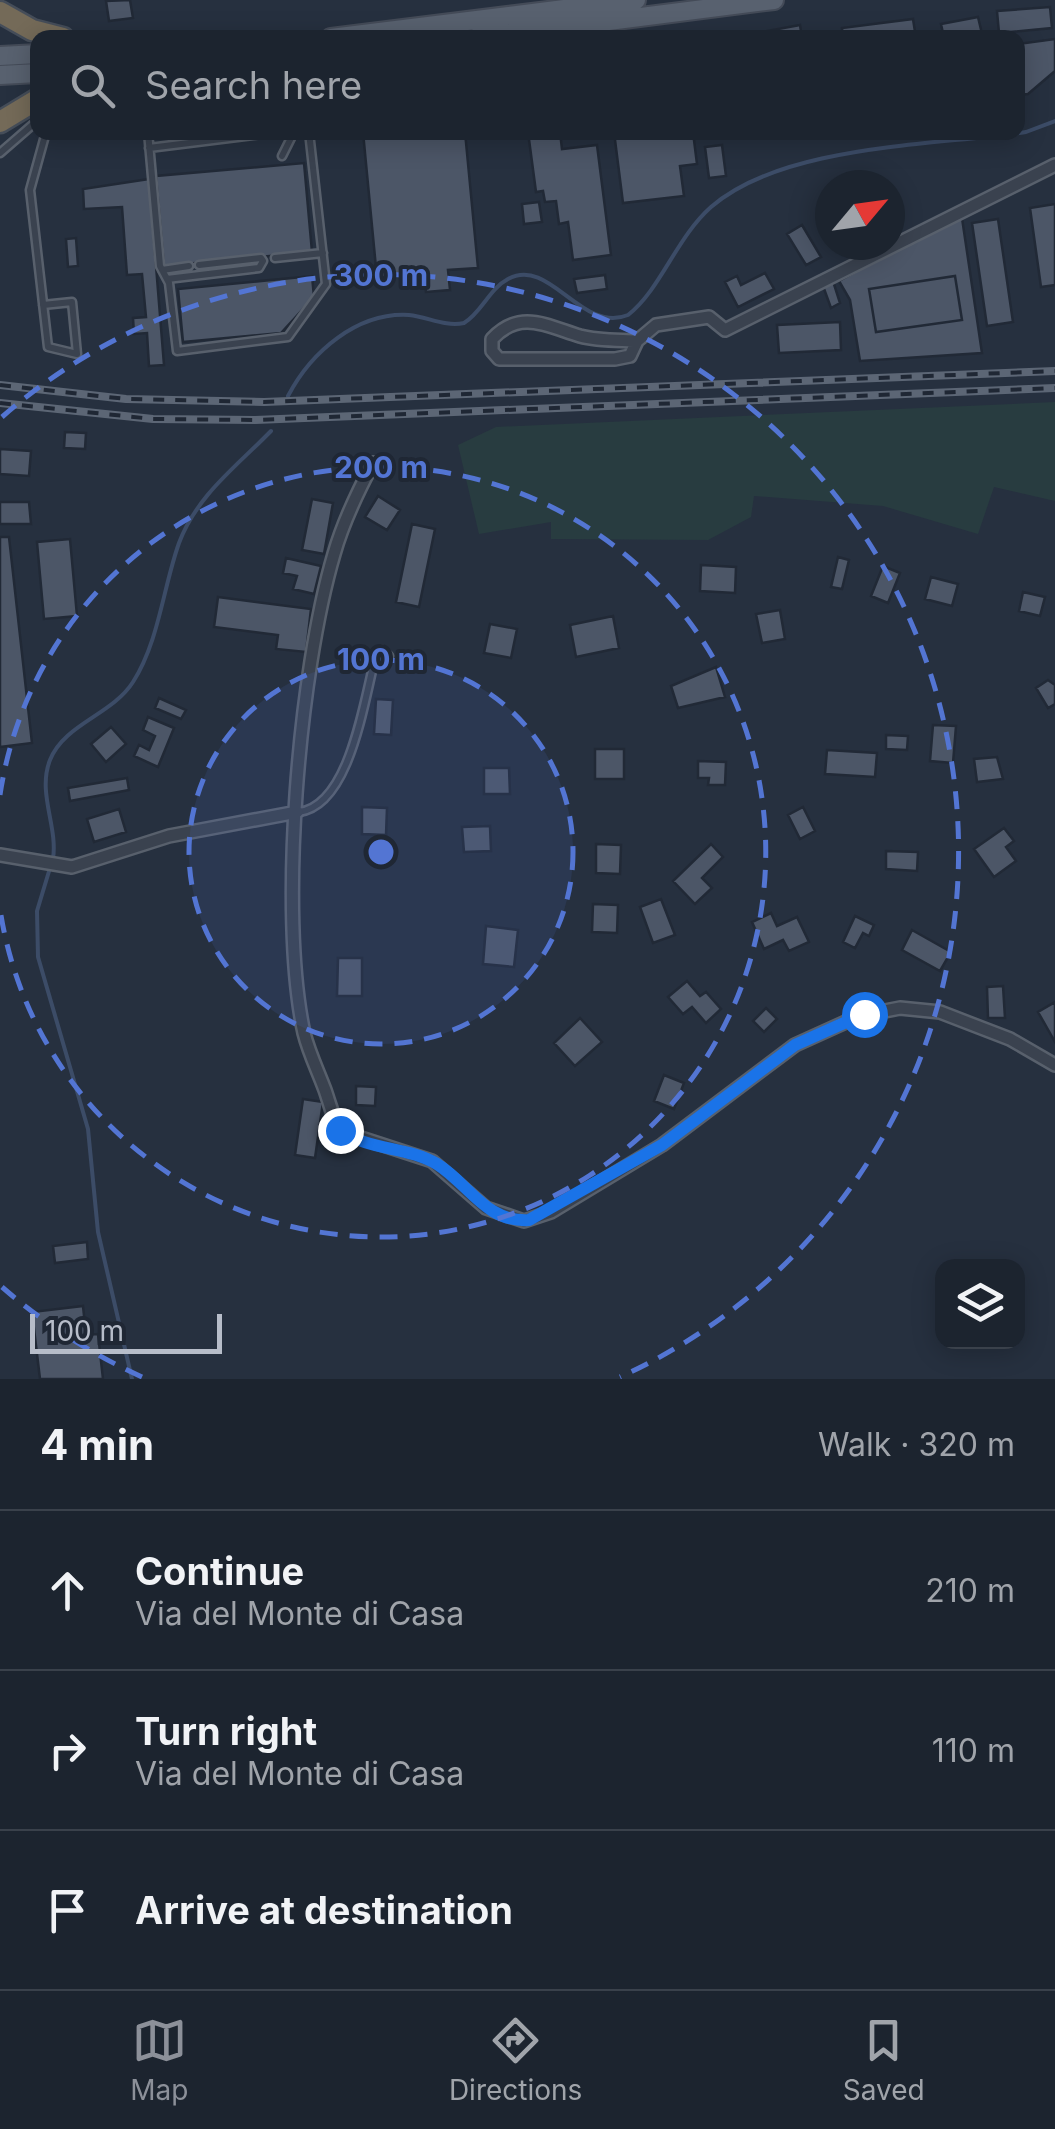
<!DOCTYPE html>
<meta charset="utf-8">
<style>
body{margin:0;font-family:Inter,sans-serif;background:#29303b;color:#f1f3f6}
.controls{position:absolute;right:30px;bottom:30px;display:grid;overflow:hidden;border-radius:20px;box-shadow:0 5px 25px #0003}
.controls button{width:90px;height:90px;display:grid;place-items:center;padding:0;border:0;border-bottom:2px solid #3a414b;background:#1c242f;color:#f1f3f6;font:50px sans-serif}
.compass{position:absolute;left:815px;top:170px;width:90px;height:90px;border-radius:50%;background:#1c242f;box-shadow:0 5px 25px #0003;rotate:61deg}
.scale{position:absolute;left:30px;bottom:25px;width:192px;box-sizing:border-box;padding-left:10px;border:5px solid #b7bdc9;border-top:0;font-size:28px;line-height:35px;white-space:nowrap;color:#b7bdc9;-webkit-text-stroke:8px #1f2734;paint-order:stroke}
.stop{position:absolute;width:30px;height:30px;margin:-22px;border:8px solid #1a73e8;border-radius:50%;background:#fff}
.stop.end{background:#1a73e8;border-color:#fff;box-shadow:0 2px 10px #0008}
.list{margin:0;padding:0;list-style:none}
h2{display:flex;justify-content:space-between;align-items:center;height:130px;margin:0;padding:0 40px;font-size:42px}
h2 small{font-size:32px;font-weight:400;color:#a0a4aa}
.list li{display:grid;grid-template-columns:65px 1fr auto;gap:30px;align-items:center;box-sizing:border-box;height:160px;padding:0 40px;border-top:2px solid #3a414b}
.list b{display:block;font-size:38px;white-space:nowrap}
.list p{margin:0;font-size:32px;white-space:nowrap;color:#a0a4aa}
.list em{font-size:32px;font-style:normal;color:#a0a4aa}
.icon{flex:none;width:55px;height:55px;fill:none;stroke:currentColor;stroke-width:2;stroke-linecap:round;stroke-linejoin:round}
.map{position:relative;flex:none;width:1055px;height:1379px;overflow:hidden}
.search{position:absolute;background:#1c242f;box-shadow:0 5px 25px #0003;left:30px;right:30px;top:30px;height:110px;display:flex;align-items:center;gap:25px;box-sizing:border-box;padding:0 35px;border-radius:20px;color:#a0a4aa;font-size:38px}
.sheet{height:610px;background:#1c242f}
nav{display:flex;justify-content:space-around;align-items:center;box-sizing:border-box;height:140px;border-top:2px solid #3a414b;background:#1c242f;font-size:28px;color:#a0a4aa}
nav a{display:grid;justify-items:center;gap:5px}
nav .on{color:#8c9099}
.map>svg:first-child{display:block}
</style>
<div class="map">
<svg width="1055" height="1379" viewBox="0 0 1055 1379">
<rect width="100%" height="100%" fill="#26303f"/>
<path fill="#283c40" d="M1055,402V501L994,487L978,534L883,506L754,496L751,517L708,540L551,539V522L479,534L458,445L496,427Z"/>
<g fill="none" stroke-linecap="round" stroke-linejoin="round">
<path stroke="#3c4c67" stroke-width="4" d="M288,396C311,352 357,312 409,315C428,317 445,327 464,323C482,312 489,289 508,279C550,256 581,334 628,315C661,289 676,238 711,207C784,144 934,146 1026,132L1055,121
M53,859C58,826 37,793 50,760C64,724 112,715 133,682C159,641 163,588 179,543C197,495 237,466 271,431
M50,868L37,911L38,957L88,1129L98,1232L132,1379"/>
</g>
<path fill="#4c5667" stroke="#212936" stroke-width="2.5" d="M130,0L133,18L109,21L106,1Z
M1050,7L1052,28L999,33L997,11Z
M978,17L983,38H944L941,24Z
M913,19L916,38H843L842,28Z
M800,25L802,38H735V37Z
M1055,39V71L1028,94L1018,95V44Z
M363,132H465L478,268L448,270L450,290L426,292L424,274L377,278Z
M528,132H560L562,149L597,145L611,255L573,260L568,222L559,224L556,201L545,202L543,191L536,192Z
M614,132H693L697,164L680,166L684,196L623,203Z
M722,145L726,176L709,178L705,147Z
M304,163L312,252L164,266L156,176Z
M149,179L164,365L149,366L147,333L134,334L133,318L146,317L142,274L127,275L122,207L84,209L83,189Z
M539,202L542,222L524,224L522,204Z
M1055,204V285L1041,287L1030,208Z
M962,218L982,353L860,361L850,300L839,281L947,220Z
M998,219L1013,322L987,326L972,223Z
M802,225L821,257L806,265L787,234Z
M76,238L78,266L68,267L66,239Z
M765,273L774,289L738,307L725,282L737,276L741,285Z
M605,275L607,289L577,293L574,279Z
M312,276L314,297L281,333L183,342L178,289Z
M955,276L962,320L876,332L869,289Z
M833,281L840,303L831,308L823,286Z
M840,322L841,350L779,353L777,325Z
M65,432L86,433L85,449L64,448Z
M0,449L31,451L29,476L0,474Z
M378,496L400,510L387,530L365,517Z
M312,499L333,503L324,554L302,550Z
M0,502H29L31,524H0Z
M412,524L435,529L419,607L396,602Z
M0,537H9L32,743L0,747Z
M70,539L77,616L44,619L37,542Z
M838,557L849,560L842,589L831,587Z
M286,558L321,566L314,594L293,589L297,576L283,573Z
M701,565L736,567L735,593L700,591Z
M883,566L900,573L888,603L871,596Z
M931,577L958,584L952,606L925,599Z
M1023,592L1045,597L1040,616L1019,611Z
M218,597L311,609L306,652L276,649L278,635L214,627Z
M780,610L785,639L762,643L756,614Z
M613,616L619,648L576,657L570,625Z
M490,624L517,629L511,658L484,653Z
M716,667L725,697L678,708L671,686Z
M1048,680L1055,685V704L1048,708L1036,688Z
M159,698L186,710L181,719L155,708Z
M376,699L393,700L391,735L374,734Z
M148,717L174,728L158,767L134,756L139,745L149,750L155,736L143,730Z
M933,725L956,726L953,763L930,761Z
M111,727L126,744L106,762L91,744Z
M886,735L908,736L907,750L886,749Z
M595,749H624V779H595Z
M827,750L877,753L875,777L825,774Z
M997,757L1003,779L977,782L974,759Z
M698,761L726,762L725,785H708L709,778H698Z
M484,768H509L510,794H484Z
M127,778L129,790L70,801L68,788Z
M362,807L387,808L386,835L362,834Z
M803,807L815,831L800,839L788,815Z
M119,809L126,832L94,842L87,819Z
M490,826L491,851L464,852L462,827Z
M1004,828L1014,841L1006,847L1016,861L994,877L974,849Z
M596,844L621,845L620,874L596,873Z
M711,844L723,857L702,878L712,888L695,904L673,881Z
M886,851L918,852L917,871L886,869Z
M661,899L675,935L653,943L640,907Z
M593,904L618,905L617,933L592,932Z
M771,913L777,926L797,917L809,942L789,951L783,940L764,949L752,922Z
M855,916L874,925L869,936L863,933L855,948L843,942Z
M486,926L518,930L514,967L483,964Z
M912,930L951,952L940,971L902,950Z
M338,958H362V996H337Z
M687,981L700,996L706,992L721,1009L706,1023L692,1007L683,1014L668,997Z
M1003,986L1005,1018H988L987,987Z
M1055,1002V1042L1038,1012Z
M766,1008L777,1019L764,1032L753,1021Z
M580,1018L602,1042L575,1066L554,1043Z
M664,1075L684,1083L674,1109L654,1101Z
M356,1086L376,1087L375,1106L356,1105Z
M303,1099L323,1102L315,1158L295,1155Z
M87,1242L88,1259L55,1263L53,1246Z
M83,1306L86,1335L98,1334L103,1379H40L32,1312Z"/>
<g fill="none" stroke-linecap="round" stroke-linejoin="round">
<defs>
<path id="service" d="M148,132L160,266L169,283L177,351L288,337L326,284L309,132
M149,148L279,132
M0,153L38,120
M282,156L294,132
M275,258L323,253
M162,270L189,266
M167,279L259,268L263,261L261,258L199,265
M43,305L72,302L77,354L48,347L30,190L46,132
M299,812C351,805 364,698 376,655L382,650L389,656"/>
<path id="minor" d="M637,341C619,340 598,341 580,336C547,326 520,309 492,339V351L499,359H615L630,356L637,341L656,325L709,317L725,330L1055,165
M373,463C357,493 343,522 334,554C299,672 278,913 304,1033C309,1053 318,1071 325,1090C330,1104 333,1120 343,1132L432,1161L486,1208L524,1221L551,1212L662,1145L795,1045L859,1016L900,1008L940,1012L1010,1039L1055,1065
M0,855L72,867L169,836L297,812"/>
<path id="primary" d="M331,38L636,0
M476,38L774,0
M0,56L38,54
M0,75L38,73"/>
<path id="motorway" d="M0,12L32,30L63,38
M0,122L38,99"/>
</defs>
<use href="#service" stroke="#58606c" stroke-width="11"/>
<use href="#minor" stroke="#58606c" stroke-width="16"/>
<use href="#primary" stroke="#444b58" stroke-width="22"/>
<use href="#motorway" stroke="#454d59" stroke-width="25"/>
<use href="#service" stroke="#3a424f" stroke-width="6"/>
<use href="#minor" stroke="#3a424f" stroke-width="11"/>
<use href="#primary" stroke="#58616f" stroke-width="18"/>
<use href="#motorway" stroke="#746a58" stroke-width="20"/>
<defs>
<path id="rail" d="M0,385L126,399L264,402L1055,371
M0,403L153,419L255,420L1055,388"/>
</defs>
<use href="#rail" stroke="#5c6675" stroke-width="8"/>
<use href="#rail" stroke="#1f2734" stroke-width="4" stroke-dasharray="11" stroke-linecap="butt"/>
</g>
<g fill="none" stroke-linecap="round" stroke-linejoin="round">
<path stroke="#1a73e8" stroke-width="12" d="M340,1130C369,1151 407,1146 437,1164C469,1184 486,1223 529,1220L662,1145L795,1045L864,1014"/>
</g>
<circle cx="381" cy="852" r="192" fill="#5375d3" fill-opacity=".12"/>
<g fill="none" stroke="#5375d3" stroke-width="5" stroke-dasharray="18 12">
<circle cx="381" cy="852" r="192"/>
<path d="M0 795A385 385 0 1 1 0 909"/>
<path d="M142 1377A577 577 0 0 1 2 1287M2 417A577 577 0 1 1 620 1377"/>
</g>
<circle cx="381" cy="852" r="15" fill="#5375d3" stroke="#1f2734" stroke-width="5"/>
<g font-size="30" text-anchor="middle" font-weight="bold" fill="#5375d3" stroke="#1f2734" stroke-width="8" stroke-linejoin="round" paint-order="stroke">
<text x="381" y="286">300 m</text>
<text x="381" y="478">200 m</text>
<text x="381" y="670">100 m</text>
</g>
</svg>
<div class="controls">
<button><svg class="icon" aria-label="layers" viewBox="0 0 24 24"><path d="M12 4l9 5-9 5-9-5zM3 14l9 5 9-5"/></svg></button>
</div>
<svg class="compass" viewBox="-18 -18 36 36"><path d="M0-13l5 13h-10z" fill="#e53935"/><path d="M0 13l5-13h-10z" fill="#a0a4aa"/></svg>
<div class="scale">100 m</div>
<div class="stop" style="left:864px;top:1014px"></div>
<div class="stop end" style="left:340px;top:1130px"></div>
<div class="search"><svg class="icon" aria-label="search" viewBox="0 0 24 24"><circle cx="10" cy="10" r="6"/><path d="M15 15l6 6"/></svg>Search here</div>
</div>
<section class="sheet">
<h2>4 min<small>Walk · 320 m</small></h2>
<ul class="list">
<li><svg class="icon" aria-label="ahead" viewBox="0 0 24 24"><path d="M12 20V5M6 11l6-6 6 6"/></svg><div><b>Continue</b><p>Via del Monte di Casa</p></div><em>210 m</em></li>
<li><svg class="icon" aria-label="right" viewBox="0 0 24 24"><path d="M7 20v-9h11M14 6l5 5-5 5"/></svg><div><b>Turn right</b><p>Via del Monte di Casa</p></div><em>110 m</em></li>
<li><svg class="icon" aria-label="arrive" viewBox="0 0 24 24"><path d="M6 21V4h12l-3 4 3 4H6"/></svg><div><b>Arrive at destination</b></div></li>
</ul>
</section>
<nav>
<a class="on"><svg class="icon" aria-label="map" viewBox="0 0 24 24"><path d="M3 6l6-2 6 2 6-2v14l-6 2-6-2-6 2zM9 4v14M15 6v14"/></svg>Map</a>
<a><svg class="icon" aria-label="directions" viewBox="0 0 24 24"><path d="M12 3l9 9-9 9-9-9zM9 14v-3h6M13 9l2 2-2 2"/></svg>Directions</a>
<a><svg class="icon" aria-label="saved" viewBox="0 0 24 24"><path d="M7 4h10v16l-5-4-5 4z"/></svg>Saved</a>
</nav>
